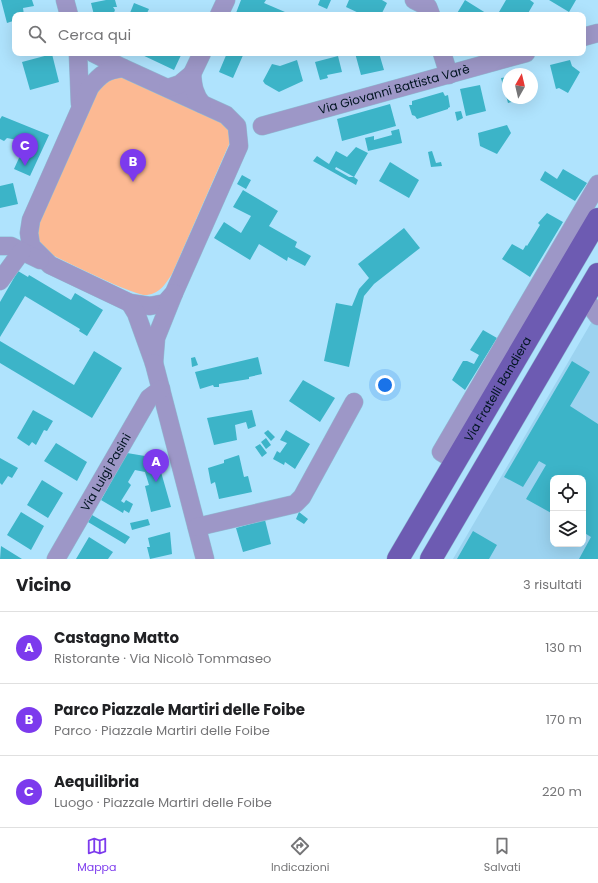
<!DOCTYPE html>
<html lang="it">
<meta charset="utf-8">
<style>
body{margin:0;font-family:Poppins,sans-serif;background:#f2f2f2;color:#202124}
.controls{position:absolute;right:12px;bottom:12px;display:grid;overflow:hidden;border-radius:8px;box-shadow:0 4px 16px #0002}
.controls button{width:36px;height:36px;display:grid;place-items:center;padding:0;border:0;border-bottom:1px solid #e0e0e0;background:#fff;color:#202124;font:20px sans-serif}
.compass{position:absolute;left:502px;top:68px;width:36px;height:36px;border-radius:50%;background:#fff;box-shadow:0 4px 16px #0002;rotate:8deg}
.you{position:absolute;left:385px;top:385px;width:14px;height:14px;margin:-10px;border:3px solid #fff;border-radius:50%;background:#1a73e8;box-shadow:0 0 0 6px #1a73e833}
.badge{display:grid;place-items:center;width:26px;height:26px;border-radius:50%;background:#7c3aed;color:#fff;font-size:13px;font-weight:700}
.pin{position:absolute;translate:-50% -33px;filter:drop-shadow(0 1px 2px #0008)}
.pin::after{content:'';position:absolute;top:21px;width:14px;height:12px;background:inherit;clip-path:polygon(0 0,100% 0,50% 100%)}
.list{margin:0;padding:0;list-style:none}
h2{display:flex;justify-content:space-between;align-items:center;height:52px;margin:0;padding:0 16px;font-size:17px}
h2 small{font-size:13px;font-weight:400;color:#757577}
.list li{display:grid;grid-template-columns:26px 1fr auto;gap:12px;align-items:center;box-sizing:border-box;height:72px;padding:0 16px;border-top:1px solid #e0e0e0}
.list b{display:block;font-size:15px;white-space:nowrap}
.list p{margin:0;font-size:13px;white-space:nowrap;color:#757577}
.list em{font-size:13px;font-style:normal;color:#757577}
.icon{flex:none;width:22px;height:22px;fill:none;stroke:currentColor;stroke-width:2;stroke-linecap:round;stroke-linejoin:round}
.map{position:relative;flex:none;width:598px;height:559px;overflow:hidden}
.search{position:absolute;background:#fff;box-shadow:0 4px 16px #0002;left:12px;right:12px;top:12px;height:44px;display:flex;align-items:center;gap:10px;box-sizing:border-box;padding:0 14px;border-radius:8px;color:#757577;font-size:15px}
.sheet{height:268px;background:#fff}
nav{display:flex;justify-content:space-around;align-items:center;box-sizing:border-box;height:56px;border-top:1px solid #e0e0e0;background:#fff;font-size:11px;color:#757577}
nav a{display:grid;justify-items:center;gap:2px}
nav .on{color:#7c3aed}
.map>svg:first-child{display:block}
</style>
<div class="map">
<svg width="598" height="559" viewBox="0 0 598 559">
<rect width="100%" height="100%" fill="#afe3fd"/>
<path fill="#9cd3f0" fill-rule="evenodd" d="M598,311V559H453ZM553,478H583V544H553Z"/>
<path fill="#fcb993" d="M114,76L128,77L219,118L230,131V142L172,274C165,284 161,293 147,295C136,297 65,261 50,254L39,248L36,221L93,89Z"/>
<path fill="#3cb4c8" d="M1,0H32L34,6L23,8L24,15H15L14,26L13,21L7,23Z
M106,0H115L117,7H113L115,10L113,15H94L91,3Z
M241,0H266L264,3L292,15H241L236,13Z
M320,0H331L327,9L318,5Z
M349,0H382L387,3L382,13L363,15L346,7Z
M465,0L489,15H456Z
M506,0H530L534,3L527,15H504L499,12Z
M549,0H576L569,12Z
M134,3L149,9L146,15H134L130,13Z
M138,53H182L174,70Z
M227,53H244L233,78L219,72Z
M355,53H379L384,70L361,75Z
M52,54L59,82L30,90L22,62Z
M338,56L342,72L327,75L328,78L320,80L315,62Z
M297,60L303,81L279,92L265,84L263,81L272,64L280,66Z
M570,60L572,66L580,72L568,93L559,88L556,89L550,65Z
M508,77V98H525L508,103L501,78Z
M480,85L486,111L466,116L460,89Z
M443,92L445,96L448,95L450,107L448,108V109L417,119L415,116L412,115L409,105H412V101Z
M390,104L396,126L342,141L337,119Z
M461,111L463,118L457,121L455,112Z
M2,116L49,135L30,176L14,169L28,138L19,136L17,140L7,138L4,141L0,139V119Z
M507,125L511,133L497,154L480,146L478,133Z
M399,129L402,143L368,151L365,138L374,136V140L392,135L391,131Z
M356,147L368,153L354,177L336,167L335,169L349,177H354L358,180L356,185L313,161L317,156L329,164L336,151L347,157Z
M432,151L436,163L441,162L442,166L431,167L428,152Z
M390,162L419,180L409,198L379,181Z
M563,169L587,183L575,201L540,180L545,171L557,179Z
M242,175L251,180L246,189L237,184Z
M13,183L18,204L0,208V186Z
M243,190L278,211L269,226L297,242L295,247L311,256L305,266L288,257L287,261L259,244L250,260L214,238L224,222L241,233L251,216L233,207Z
M547,213L563,222L530,277L502,259L512,244L523,250L526,245L527,246L540,225L538,223Z
M404,228L420,248L374,284L364,296L349,367L324,361L336,303L352,306L359,289L369,278L358,264Z
M18,271L28,277L29,275L71,300L75,293L103,310L87,336L79,331L80,329L25,296L0,337V302Z
M483,330L497,338L465,390L452,380L463,361H467L474,364L479,355L470,350Z
M0,341L74,385L94,351L122,368L92,418L0,363Z
M195,357L198,365L192,367L191,358Z
M258,357L262,374L249,377V379L219,384V387H214L213,385L200,389L195,372Z
M572,361L590,372L570,406L598,424V559H579L591,537L583,532V478H553V514L526,499L546,465L539,461L523,487L504,477Z
M303,380L335,398L320,422L289,401Z
M33,410L53,421L47,431L44,430L36,445L32,442L29,446L17,438Z
M252,410L256,426L248,429L246,422L235,425L237,440L214,445L207,418Z
M268,430L275,437L271,441L264,433Z
M286,430L310,444L295,469L285,462L284,465L273,459L277,451L280,453L287,443L280,440Z
M266,438L271,445L266,449L261,442Z
M56,443L87,462L77,481L44,461Z
M260,444L267,453L262,457L255,447Z
M127,453L157,458L171,507L151,512L145,486L149,485L145,472L135,470L128,482L131,485L121,501L124,503L126,500L133,504L129,513L124,510L123,513L101,500Z
M239,455L244,477L248,476L252,492L219,499L215,482L211,484L208,468L224,463V460Z
M0,458L18,468L12,478L8,476L2,485L0,483Z
M42,480L63,493L48,518L27,505Z
M21,512L44,526L31,550L7,535Z
M299,512L308,519L304,524L296,519Z
M92,515L130,537L125,544L88,522Z
M148,519L150,525L132,530L130,523Z
M265,520L271,544L243,552L236,528Z
M473,531L497,545L489,559H457Z
M170,532L172,554L150,559L147,547H150L148,538Z
M89,537L113,552L108,559H76Z
M1,546L22,559H0Z"/>
<g fill="none" stroke-linecap="round" stroke-linejoin="round">
<defs>
<g id="minor">
<path d="M65,0L69,15"/>
<path d="M414,0L428,7L431,15"/>
<path d="M219,15L226,0"/>
<path d="M583,37L598,33"/>
<path d="M78,53L80,104"/>
<path d="M93,53L123,68"/>
<path d="M442,53L449,75"/>
<path d="M123,68L226,115L237,126L239,146L174,293L165,303L150,306L130,303L50,265L31,246L29,233L31,220L90,87C101,74 106,70 123,68Z"/>
<path d="M192,74L202,53"/>
<path d="M168,88L180,84L192,74C193,86 194,94 202,104"/>
<path id="s1" d="M262,126L526,53"/>
<path d="M0,246H11L40,260"/>
<path d="M0,281L22,251"/>
<path d="M584,297L598,316"/>
<path d="M130,303L136,313L154,363L156,338L174,293"/>
<path d="M154,363L205,559"/>
<path d="M456,461L441,452L598,184"/>
<path d="M197,527L295,504L302,497L354,402"/>
<path id="s2" d="M56,559L149,398L161,389"/>
</g>
<g id="major">
<path id="s3" d="M398,559L598,219"/>
<path d="M431,559L598,274"/>
</g>
</defs>
<use href="#minor" stroke="#90bed5" stroke-width="19"/>
<use href="#major" stroke="#90bed5" stroke-width="23"/>
<use href="#minor" stroke="#9d97c7" stroke-width="18"/>
<use href="#major" stroke="#6d5bb2" stroke-width="22"/>
</g>
<g text-anchor="middle" stroke-width="3" stroke-linejoin="round" paint-order="stroke">
<g font-size="12" fill="#001521" stroke="#cbedff">
<text dy="4" stroke="none"><textPath href="#s1" startOffset="137">Via Giovanni Battista Varè</textPath></text>
<text dy="4" stroke="none"><textPath href="#s3" startOffset="197">Via Fratelli Bandiera</textPath></text>
<text dy="4" stroke="none"><textPath href="#s2" startOffset="100">Via Luigi Pasini</textPath></text>
</g>
</g>
</svg>
<div class="controls">
<button><svg class="icon" aria-label="locate" viewBox="0 0 24 24"><circle cx="12" cy="12" r="6"/><path d="M12 2v4M12 18v4M2 12h4M18 12h4"/></svg></button>
<button><svg class="icon" aria-label="layers" viewBox="0 0 24 24"><path d="M12 4l9 5-9 5-9-5zM3 14l9 5 9-5"/></svg></button>
</div>
<svg class="compass" viewBox="-18 -18 36 36"><path d="M0-13l5 13h-10z" fill="#e53935"/><path d="M0 13l5-13h-10z" fill="#757577"/></svg>
<div class="you"></div>
<div class="pin badge" style="left:156px;top:482px">A</div>
<div class="pin badge" style="left:133px;top:182px">B</div>
<div class="pin badge" style="left:25px;top:166px">C</div>
<div class="search"><svg class="icon" aria-label="search" viewBox="0 0 24 24"><circle cx="10" cy="10" r="6"/><path d="M15 15l6 6"/></svg>Cerca qui</div>
</div>
<section class="sheet">
<h2>Vicino<small>3 risultati</small></h2>
<ul class="list">
<li><span class="badge">A</span><div><b>Castagno Matto</b><p>Ristorante · Via Nicolò Tommaseo</p></div><em>130 m</em></li>
<li><span class="badge">B</span><div><b>Parco Piazzale Martiri delle Foibe</b><p>Parco · Piazzale Martiri delle Foibe</p></div><em>170 m</em></li>
<li><span class="badge">C</span><div><b>Aequilibria</b><p>Luogo · Piazzale Martiri delle Foibe</p></div><em>220 m</em></li>
</ul>
</section>
<nav>
<a class="on"><svg class="icon" aria-label="map" viewBox="0 0 24 24"><path d="M3 6l6-2 6 2 6-2v14l-6 2-6-2-6 2zM9 4v14M15 6v14"/></svg>Mappa</a>
<a><svg class="icon" aria-label="directions" viewBox="0 0 24 24"><path d="M12 3l9 9-9 9-9-9zM9 14v-3h6M13 9l2 2-2 2"/></svg>Indicazioni</a>
<a><svg class="icon" aria-label="saved" viewBox="0 0 24 24"><path d="M7 4h10v16l-5-4-5 4z"/></svg>Salvati</a>
</nav>
